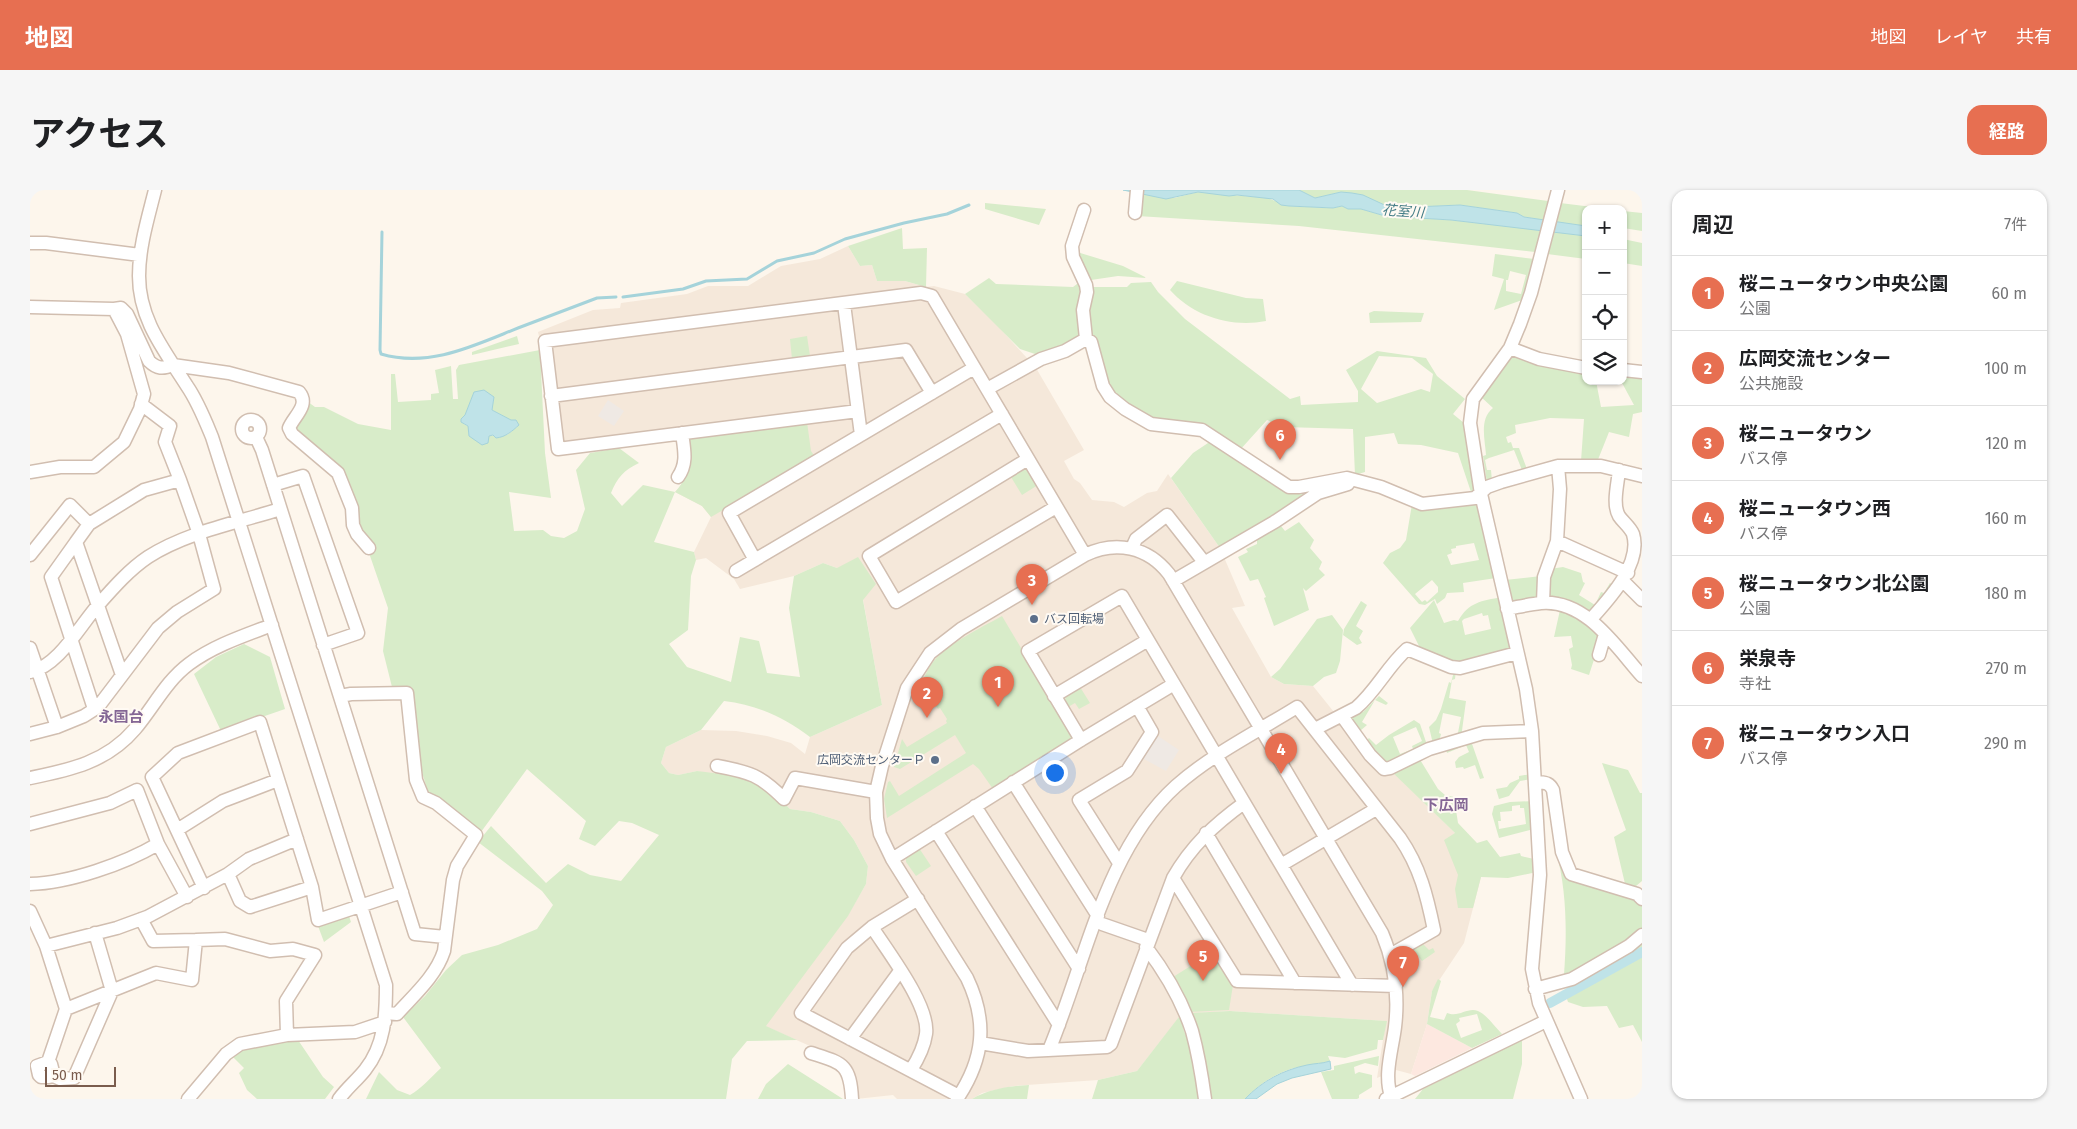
<!DOCTYPE html>
<html lang="ja">
<meta charset="utf-8">
<style>
body{margin:0;font-family:"Fira Sans","Noto Sans JP",sans-serif;background:#f6f6f6;color:#202124}
.controls{position:absolute;right:15px;top:15px;display:grid;overflow:hidden;border-radius:10px;box-shadow:0 1px 4px #0004}
.controls button{width:45px;height:45px;display:grid;place-items:center;padding:0;border:0;border-bottom:1px solid #e0e0e0;background:#fff;color:#202124;font:25px sans-serif}
.scale{position:absolute;left:15px;bottom:12px;width:71px;box-sizing:border-box;padding-left:5px;border:2px solid #7a5c4d;border-top:0;font-size:14px;line-height:18px;white-space:nowrap;color:#7a5c4d;-webkit-text-stroke:4px #fffaf3;paint-order:stroke}
.you{position:absolute;left:1024px;top:582px;width:18px;height:18px;margin:-12px;border:4px solid #fff;border-radius:50%;background:#1a73e8;box-shadow:0 0 0 8px #1a73e833}
.badge{display:grid;place-items:center;width:32px;height:32px;border-radius:50%;background:#e76f51;color:#fff;font-size:16px;font-weight:700}
.pin{position:absolute;translate:-50% -41px;filter:drop-shadow(0 1px 2px #0008)}
.pin::after{content:'';position:absolute;top:26px;width:18px;height:15px;background:inherit;clip-path:polygon(0 0,100% 0,50% 100%)}
.list{margin:0;padding:0;list-style:none}
h2{display:flex;justify-content:space-between;align-items:center;height:65px;margin:0;padding:0 20px;font-size:21px}
h2 small{font-size:16px;font-weight:400;color:#757577}
.list li{display:grid;grid-template-columns:32px 1fr auto;gap:15px;align-items:center;box-sizing:border-box;height:75px;padding:0 20px;border-top:1px solid #e0e0e0}
.list b{display:block;font-size:19px;white-space:nowrap}
.list p{margin:0;font-size:16px;white-space:nowrap;color:#757577}
.list em{font-size:16px;font-style:normal;color:#757577}
.icon{flex:none;width:28px;height:28px;fill:none;stroke:currentColor;stroke-width:2;stroke-linecap:round;stroke-linejoin:round}
.map{position:relative;flex:none;width:1612px;height:909px;overflow:hidden;border-radius:15px}
header{display:flex;align-items:center;gap:30px;box-sizing:border-box;height:70px;padding:0 25px;background:#e76f51;color:#fff}
header strong{font-size:24px}
nav{display:flex;gap:28px;margin-inline-start:auto;font-size:18px}
.intro{display:flex;align-items:center;justify-content:space-between;box-sizing:border-box;height:120px;padding:0 30px}
h1{margin:0;font-size:35px}
.button{padding:12px 22px;border-radius:15px;background:#e76f51;color:#fff;font-size:18px;font-weight:700}
main{display:flex;gap:30px;padding:0 30px}
aside{flex:1;background:#fff;border-radius:15px;box-shadow:0 1px 4px #0004}
.map>svg:first-child{display:block}
</style>
<header>
<strong>地図</strong>
<nav><a>地図</a><a>レイヤ</a><a>共有</a></nav>
</header>
<div class="intro"><h1>アクセス</h1><a class="button">経路</a></div>
<main>
<div class="map">
<svg width="1612" height="909" viewBox="0 0 1612 909">
<rect width="100%" height="100%" fill="#fdf6ec"/>
<path fill="#f5e8da" d="M818,56L830,76L842,75L847,91H875L896,97L904,96L935,104L966,134L1006,178L1054,260L1034,271L1044,289L1050,293L1062,310L1084,312L1094,317L1117,303L1127,301L1138,284L1190,358L1215,416L1202,418L1241,487L1254,494L1283,496L1312,532L1425,643L1451,687L1434,753L1402,801L1397,834L1381,884L1366,880L1347,888L1356,831L1200,821L1152,824L1107,881L1068,890L983,896L952,903L942,909H867L863,905L826,909L818,873L735,836L818,725L836,694L838,676L824,650L810,631L781,622L760,619L745,604L667,581L648,585L639,583L631,573L636,557L671,540L706,541L737,546L761,553L775,564L780,547L852,515L833,409L807,378L793,373L764,386L710,399L704,389L676,368L666,370L664,362L681,327L672,316L645,302L651,296L659,273L646,248L526,263L512,160L508,142L563,120L590,118L591,113L657,104L678,96H718L751,76L790,69Z"/>
<path fill="#fde8e0" d="M1397,834L1442,858L1385,886L1381,884Z"/>
<path fill="#efe9e4" d="M578,210L594,221L584,236L568,226Z
M1128,546L1149,560L1136,581L1112,568Z"/>
<path fill="#d8ecc9" fill-rule="evenodd" d="M1254,0H1437L1518,11L1514,30L1494,27L1487,23L1430,15L1361,18L1311,2L1285,8L1269,0Z
M1168,2L1237,8L1259,16L1303,18L1312,16L1318,19H1331L1355,26L1421,30L1511,40L1505,62L1269,36L1107,26L1109,3L1144,8Z
M955,13L1016,19L1009,35L955,19Z
M1530,13L1579,19H1556V36L1527,33Z
M1593,21L1612,23V41L1593,38Z
M872,38L873,59L897,58L896,97L875,91H847L842,75L830,76L818,56Z
M1523,41L1556,46V69L1517,64Z
M1593,49L1612,53V76L1593,73Z
M1047,62L1093,76L1117,88L1088,86L1061,90Z
M1465,64L1504,69L1495,109L1464,120L1474,89L1462,86ZM1480,81L1496,85L1491,104L1476,101V90H1478Z
M959,88L966,94L1043,97L1051,91V149L1020,163L1005,164L990,159L935,104Z
M1147,91L1216,108L1233,109L1236,131C1201,138 1163,126 1140,100Z
M1121,92L1128,102L1155,129L1260,209L1270,206L1271,215L1328,212V201L1316,180L1347,161L1396,168L1407,186L1435,209L1423,224L1434,233L1446,302H1441L1428,263L1391,255L1368,254L1364,243L1335,247V282L1325,285L1323,239L1254,237L1237,230L1209,261L1175,237L1119,230L1076,197L1060,146L1057,120L1063,97H1097L1101,93ZM1349,166L1382,168L1403,184L1400,202L1391,199L1347,213L1331,199Z
M1344,121L1394,123L1391,132L1340,133L1339,123Z
M487,146L489,154L442,165V162Z
M777,146L780,166L762,169L760,149Z
M510,160L515,263L521,308L479,302L484,341L513,340L521,346L534,348L547,341L555,319L546,280L560,263L589,258L609,273C594,280 587,288 581,303L592,316L613,295L645,302C659,288 659,270 657,252L662,246L777,232L781,261L785,267L681,327L672,316L645,302L624,352L664,362L666,370L661,386L658,440L639,454L657,477L701,492L710,447L729,451L737,483L770,487L759,418L764,386L793,373L807,378L828,367L846,394L833,410L852,515L780,547C754,527 727,515 694,511L671,540L636,557L631,573L639,583L648,585L667,581L716,587L745,604L760,619L781,622L810,631L824,650L838,676L836,694L818,726L736,836L767,850L717,851L702,869L696,909H336L349,882L367,900L380,905C391,899 401,887 411,878L373,827L395,806L416,780L432,765L468,755L507,739L523,715L512,701L448,652L461,636L516,693L538,674L560,685L591,691L629,645L602,633L589,631L565,656L549,649L556,631L497,579L451,642L398,602L392,582L382,497H362L353,461L358,418L339,363L330,347L309,283L262,241L274,209L285,217H294L328,234L361,240V184H365L368,212L401,210V204L409,203L405,180L421,176L423,209H428L426,180L429,175ZM464,210L461,217L462,220L489,235L477,245L459,246L458,248L434,234L431,229Z
M1483,162L1556,182V191H1566L1571,217L1604,215L1591,191H1593V184L1612,186V222L1603,224L1599,247L1579,242L1567,272L1551,271L1554,229L1520,228L1485,235L1486,243L1476,247L1478,253L1481,252L1483,258H1489L1497,279L1492,280L1484,260L1459,268L1455,270L1457,280H1461L1462,291L1457,293L1453,266L1456,265C1455,249 1449,229 1463,218L1450,206L1461,195Z
M1181,251L1255,298L1301,295L1190,358L1141,288L1163,263Z
M995,278L999,280L1008,295L992,305L981,287Z
M1448,312L1466,388L1433,393L1434,402L1417,403L1415,408L1407,414L1405,409L1395,415L1389,414L1353,373L1360,363L1370,358L1376,350L1382,314ZM1444,353L1449,370L1421,375L1417,365L1422,363L1421,359L1426,358V356ZM1402,390L1408,397V402L1397,412L1395,410L1392,412L1385,404Z
M1269,332L1284,350L1280,358L1292,372L1289,379L1295,385L1276,401L1273,398L1279,420L1244,436L1234,408L1236,407L1228,389L1220,391L1208,367L1218,362L1216,359L1227,354V349L1251,336L1255,341Z
M1533,377L1551,383L1553,392L1555,393L1549,405L1565,415L1571,402L1574,403L1580,393L1583,395L1593,388L1560,423L1518,410L1520,379Z
M1511,386L1510,407L1479,415L1475,390Z
M1472,407L1483,460L1430,476L1391,460L1380,438L1404,410L1414,433L1424,430L1428,431C1439,412 1451,411 1472,407ZM1452,423L1453,426L1458,425L1461,439L1435,445L1432,431L1434,429Z
M1331,411L1337,415L1326,436L1333,441L1329,448L1332,453L1327,455L1313,445L1314,439Z
M1530,420L1557,430L1571,448L1559,485L1541,479L1542,475L1539,459L1543,457L1541,446L1524,447Z
M1302,425L1313,440L1310,471L1306,483L1294,487L1283,496L1254,494L1241,487L1250,479L1287,429Z
M972,426L1042,544L1040,551L963,599L949,579L943,574L857,628L854,609L858,592L860,591L869,606L936,563L925,545L870,579L864,577L872,549L877,557L917,533L916,531L917,529L910,518L908,519L890,496C894,488 897,480 903,472C920,452 949,439 972,426Z
M214,454L240,467L255,519L191,541L164,484L186,467Z
M1426,480L1425,489L1422,490L1419,508L1436,511L1431,548L1403,554L1399,537L1406,530L1411,519L1419,492L1421,493L1424,481ZM1413,523L1431,527L1427,548L1418,550L1410,548L1411,544L1409,543Z
M1050,497L1060,513L1049,519L1045,513L1038,517L1035,512L1036,505Z
M1349,506L1358,513L1356,515L1345,510L1332,532L1337,535L1330,541L1337,550L1339,548L1346,555L1359,545L1384,530L1390,534L1397,555L1353,575L1318,529L1323,524L1333,522ZM1386,537L1392,551L1382,556L1383,559L1370,564L1363,547Z
M1441,551L1454,588L1450,589L1445,575L1434,579L1433,577L1426,578L1425,572L1429,567L1439,562L1436,555L1417,563L1416,559Z
M1389,568L1408,599L1415,605L1424,607L1428,633L1447,653L1457,650L1470,667L1490,663L1491,666L1504,669L1507,682L1478,688L1451,687L1443,718H1428L1425,699L1428,685L1414,650L1425,643L1361,581Z
M1572,573L1598,580L1610,603H1612V691L1606,696L1596,698L1584,647L1596,640Z
M1501,584L1502,589L1490,591L1479,606L1469,609L1466,599L1477,597L1480,593L1489,589V586Z
M1504,611V639L1469,648L1462,624L1464,616L1480,612ZM1490,615V618H1494L1496,634L1469,639L1468,631H1471L1470,622L1482,621V616Z
M889,658L901,676L886,686L876,672V667Z
M1526,661L1537,684L1609,712L1612,710V852L1603,835L1589,838L1577,816L1553,817L1538,812L1535,803L1563,782L1549,780L1534,785C1537,744 1537,701 1526,661Z
M319,726L321,732L294,752L288,736Z
M1393,754L1399,760L1403,758L1405,762L1392,771L1388,766L1373,772L1372,765L1382,759L1387,764L1383,759Z
M1183,762L1203,795L1199,820L1160,822L1143,787Z
M1408,789L1411,791L1400,827L1414,830L1417,823C1429,828 1437,817 1448,821C1456,824 1465,837 1472,844L1442,858L1397,834L1402,801ZM1447,824L1452,840L1431,848L1426,834L1430,831L1429,828Z
M1200,821L1357,831L1353,850H1348L1347,859L1315,868L1298,866L1300,871C1289,874 1279,875 1269,877C1248,881 1229,894 1215,909H1180L1160,823Z
M1152,823L1153,838L1166,873L1173,909H1062L1068,890L1107,881Z
M266,847L293,887L304,897L295,909H227L217,900L209,883L214,878L200,864L204,860Z
M1492,850V874L1483,909H1385L1393,899Z
M1349,866L1348,876L1335,873L1324,877L1325,884L1329,882L1342,885V897L1329,905V908L1327,909H1302L1291,882L1304,880V876Z
M758,874L813,909H728L736,894Z
M999,895L997,909H942C959,899 979,896 999,895Z"/>
<path fill="#bfe3e8" stroke="#a5d3da" d="M1093,0H1269L1285,8L1311,2L1322,3L1333,5L1361,18L1430,15L1487,23L1494,27L1556,36V46L1421,30L1355,26L1331,19H1318L1312,16L1303,18L1259,16L1251,15L1243,9L1207,5L1199,6L1168,2L1136,9Z
M454,200L464,207L462,220L481,230H486L489,235C482,241 476,247 466,248L463,245L459,246L458,253L452,255L439,246L438,236L431,232V229L435,225L444,202Z
M1300,871L1301,879L1262,888L1247,894L1226,909H1215C1232,891 1253,880 1277,875C1286,873 1291,874 1300,871Z"/>
<g fill="none" stroke-linecap="round" stroke-linejoin="round">
<path stroke="#a5d3da" stroke-width="3" d="M352,42L350,160L351,164C399,178 443,156 488,138C514,128 540,118 567,108L586,107
M593,107L653,99L676,91L717,89L747,71L784,63L815,49L874,33L917,24L939,15"/>
<path stroke="#bfe3e8" stroke-width="10" d="M1520,813L1612,762"/>
<defs>
<path id="minor" d="M125,0C118,28 109,57 109,86C109,130 135,161 157,196C168,212 175,230 182,247L356,795C356,825 355,855 335,880C327,890 317,898 309,909
M1528,0L1501,103L1490,134L1480,158L1443,209L1440,233L1451,304L1496,499L1502,541L1510,685L1502,779L1509,813L1551,909
M1105,23L1107,0
M0,53H16L110,65
M814,114L831,245
M0,117L84,119L97,144L114,204L110,219L94,252L64,277H30L0,282
M84,119L91,118L97,124L119,171C127,179 133,179 143,175L199,183L269,202C280,215 264,226 259,238L262,244L308,283L322,318L323,335L327,344L339,358
M1056,149L1061,152L1073,196L1080,207L1095,219L1121,234L1172,240L1259,297H1269L1317,288L1351,297L1392,314L1445,308L1457,297L1471,292L1528,276H1571L1612,286
M1480,158L1509,169L1556,178
M1593,180L1612,182
M957,199L1011,169L1035,161L1056,149L1053,120L1057,102L1056,95L1043,67L1042,56L1054,20
M521,206L876,160L902,203
M111,214L140,236L135,252L150,290
M828,221L528,259L515,151L891,103L902,106L1055,365
M212 239a9 9 0 1 1 18 0a9 9 0 1 1-18 0Z
M226,247L232,260L385,744L415,747
M998,269L839,366L866,412L1026,317
M648,287C658,273 654,259 652,243
M243,295L273,286L328,443L293,455
M1527,351L1598,383
M46,352L21,387L64,519
M1102,358L1106,349L1137,325L1174,372
M0,365L40,315L59,334
M725,370L699,323L944,178
M706,381L972,224
M1143,391L1246,331L1288,303L1318,294
M1594,392L1612,410
M1513,412L1514,387L1527,351L1530,299L1528,276
M1477,419C1488,417 1500,414 1511,413C1556,409 1586,457 1612,486
M1561,429C1579,409 1612,374 1603,344C1600,337 1593,332 1589,326C1582,314 1588,293 1589,280
M0,458L27,537
M1569,465L1575,444
M0,482C29,476 50,435 69,414C84,397 100,379 118,367C157,342 207,333 250,319
M310,506L321,504L377,503L386,590L393,607L406,613L446,645L427,676L423,690L414,761C406,786 384,805 367,824L356,823
M1024,506L1118,450
M1312,526L1340,565L1354,579L1360,578L1399,559L1453,543L1502,541
M1285,539L1326,518C1346,501 1357,477 1377,459L1421,477L1430,478L1487,463
M0,544L27,537L54,526L68,517L128,438L147,422L184,399L169,344L150,290L114,300L59,334L46,352L92,485
M1051,550L998,461L1092,406L1322,795
M687,576C720,582 730,585 754,609L765,588L846,602
M0,588C40,580 77,572 105,539C123,518 136,491 159,474C183,456 213,446 242,435
M983,592L1068,726
M1506,592C1515,593 1519,592 1523,600L1532,662L1541,684L1607,704L1612,709
M945,616L1049,779
M0,634L80,613L107,600L128,654L157,707
M147,640L193,611L248,590
M906,641L1029,835
M1176,643L1265,793
M862,669L1051,550L1144,494
M1089,673L1049,610L1097,581L1122,542L1107,516
M1251,675L1346,619
M198,684L219,669L267,649
M1143,688L1207,791L1366,796
M0,694C39,693 94,674 128,654
M174,698L122,587L148,563L230,532L282,697L288,730L372,702
M888,709L842,737L817,758L771,823L929,906
M0,721L16,756L36,819L126,783L162,790L166,750L195,749L240,761L263,759L285,765L256,811L257,845
M111,729L123,751L166,750
M1072,734L1118,750
M842,737C858,762 900,816 896,844C894,858 888,869 881,880
M16,756L87,738L117,727L198,684L210,711L220,717L282,697
M1116,757C1135,782 1152,811 1162,841C1168,863 1172,887 1175,909
M1505,799L1542,789L1599,756L1612,745
M820,849L870,781
M950,853L998,861L1077,857L1081,854L1143,688C1161,656 1185,634 1214,613
M1019,860C1055,774 1075,660 1146,596C1182,564 1227,542 1267,517L1370,648C1390,677 1397,706 1404,740L1360,765
M781,863C812,873 820,873 822,909
M18,872L21,874L23,882L19,887H11L9,885L7,876L18,872L36,819
M21,885L30,889L44,888L82,801L65,743
M158,909L196,864L210,854L257,845L325,842L355,832
M927,909C954,869 958,832 937,788L862,669L850,644L847,628L846,602L852,576L877,498L900,463L931,439L1055,365C1086,350 1118,357 1139,384L1352,743C1365,774 1369,804 1365,837C1362,861 1353,886 1362,909
M1356,909L1516,831"/>
</defs>
<use href="#minor" stroke="#d1beb0" stroke-width="15"/>
<use href="#minor" stroke="#fff" stroke-width="12"/>
</g>
<g fill="#5c6f8a" stroke="#fffaf3" stroke-width="2">
<circle cx="1004" cy="429" r="5"/>
<circle cx="905" cy="570" r="5"/>
</g>
<g text-anchor="middle" stroke-width="4" stroke-linejoin="round" paint-order="stroke">
<g font-size="12" fill="#4e5e75" stroke="#fffaf3" text-anchor="start">
<text x="1014" y="433">バス回転場</text>
<text x="895" y="574" text-anchor="end">広岡交流センターＰ</text>
</g>
<g font-size="14" font-style="italic" fill="#437c86" stroke="#fffaf3">
<text transform="translate(1373 21) rotate(4)" y="5">花室川</text>
</g>
<g font-size="15" font-weight="bold" fill="#846695" stroke="#fffaf3">
<text x="91" y="532">永国台</text>
<text x="1416" y="620">下広岡</text>
</g>
</g>
</svg>
<div class="controls">
<button>+</button>
<button>−</button>
<button><svg class="icon" aria-label="locate" viewBox="0 0 24 24"><circle cx="12" cy="12" r="6"/><path d="M12 2v4M12 18v4M2 12h4M18 12h4"/></svg></button>
<button><svg class="icon" aria-label="layers" viewBox="0 0 24 24"><path d="M12 4l9 5-9 5-9-5zM3 14l9 5 9-5"/></svg></button>
</div>
<div class="scale">50 m</div>
<div class="you"></div>
<div class="pin badge" style="left:968px;top:517px">1</div>
<div class="pin badge" style="left:897px;top:528px">2</div>
<div class="pin badge" style="left:1002px;top:415px">3</div>
<div class="pin badge" style="left:1251px;top:584px">4</div>
<div class="pin badge" style="left:1173px;top:791px">5</div>
<div class="pin badge" style="left:1250px;top:270px">6</div>
<div class="pin badge" style="left:1373px;top:797px">7</div>
</div>
<aside>
<h2>周辺<small>7件</small></h2>
<ul class="list">
<li><span class="badge">1</span><div><b>桜ニュータウン中央公園</b><p>公園</p></div><em>60 m</em></li>
<li><span class="badge">2</span><div><b>広岡交流センター</b><p>公共施設</p></div><em>100 m</em></li>
<li><span class="badge">3</span><div><b>桜ニュータウン</b><p>バス停</p></div><em>120 m</em></li>
<li><span class="badge">4</span><div><b>桜ニュータウン西</b><p>バス停</p></div><em>160 m</em></li>
<li><span class="badge">5</span><div><b>桜ニュータウン北公園</b><p>公園</p></div><em>180 m</em></li>
<li><span class="badge">6</span><div><b>栄泉寺</b><p>寺社</p></div><em>270 m</em></li>
<li><span class="badge">7</span><div><b>桜ニュータウン入口</b><p>バス停</p></div><em>290 m</em></li>
</ul>
</aside>
</main>
